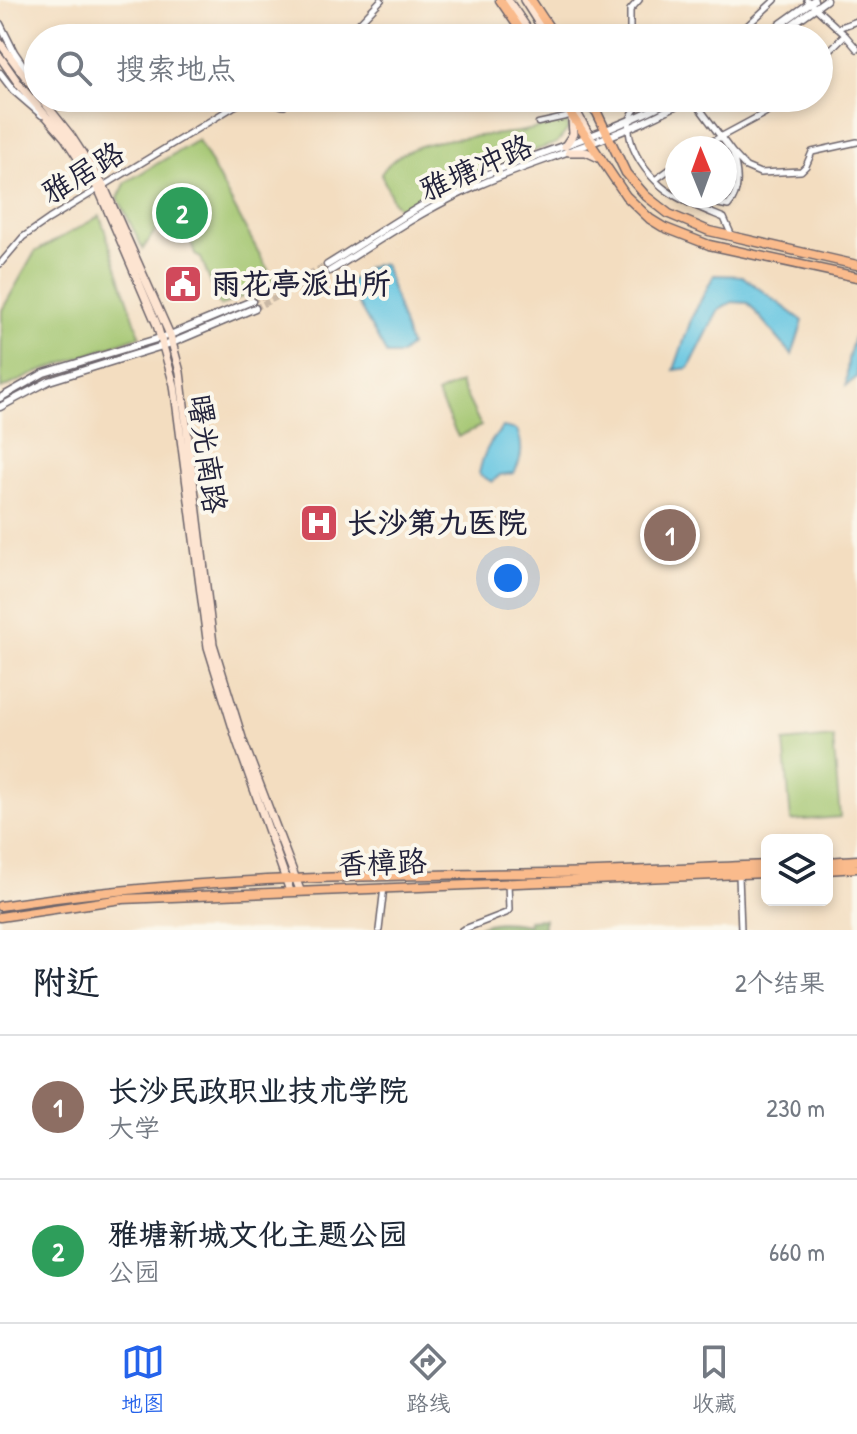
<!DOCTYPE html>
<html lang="zh">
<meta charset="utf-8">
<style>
body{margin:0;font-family:"Patrick Hand","LXGW WenKai TC",sans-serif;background:#f6f6f7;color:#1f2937}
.controls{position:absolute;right:24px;bottom:24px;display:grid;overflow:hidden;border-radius:12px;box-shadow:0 4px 12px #0003}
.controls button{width:72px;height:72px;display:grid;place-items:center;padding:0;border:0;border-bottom:2px solid #e0e1e3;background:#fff;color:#1f2937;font:40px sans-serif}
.compass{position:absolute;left:665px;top:136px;width:72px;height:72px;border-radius:50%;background:#fff;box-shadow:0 4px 12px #0003;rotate:359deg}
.you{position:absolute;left:508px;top:578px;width:28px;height:28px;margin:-20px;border:6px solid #fff;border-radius:50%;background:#1a73e8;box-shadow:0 0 0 12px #1a73e833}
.badge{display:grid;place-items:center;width:52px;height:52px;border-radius:50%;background:#2563eb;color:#fff;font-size:26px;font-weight:700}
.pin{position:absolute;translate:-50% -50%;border:4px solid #fff;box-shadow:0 2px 8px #0006}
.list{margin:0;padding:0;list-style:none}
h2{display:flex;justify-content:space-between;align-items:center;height:104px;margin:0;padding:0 32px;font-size:34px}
h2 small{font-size:26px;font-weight:400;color:#747a83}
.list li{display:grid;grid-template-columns:52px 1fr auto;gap:24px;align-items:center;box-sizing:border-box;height:144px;padding:0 32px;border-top:2px solid #e0e1e3}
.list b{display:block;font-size:30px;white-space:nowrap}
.list p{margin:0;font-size:26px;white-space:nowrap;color:#747a83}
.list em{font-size:26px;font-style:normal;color:#747a83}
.icon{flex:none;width:44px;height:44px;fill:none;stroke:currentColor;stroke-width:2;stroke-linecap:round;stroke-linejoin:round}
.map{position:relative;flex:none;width:857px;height:930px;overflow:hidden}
.search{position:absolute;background:#fff;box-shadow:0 4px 12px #0003;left:24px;right:24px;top:24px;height:88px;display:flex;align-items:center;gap:20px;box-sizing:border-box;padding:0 28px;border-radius:44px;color:#747a83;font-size:30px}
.sheet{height:392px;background:#fff}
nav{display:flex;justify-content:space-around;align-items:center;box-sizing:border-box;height:112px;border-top:2px solid #e0e1e3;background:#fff;font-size:22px;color:#747a83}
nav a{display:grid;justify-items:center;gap:4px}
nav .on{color:#2563eb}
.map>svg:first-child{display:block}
</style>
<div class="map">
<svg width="857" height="930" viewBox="0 0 857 930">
<rect width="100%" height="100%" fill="#fbf7ec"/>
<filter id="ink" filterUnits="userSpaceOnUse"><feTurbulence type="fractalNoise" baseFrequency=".0125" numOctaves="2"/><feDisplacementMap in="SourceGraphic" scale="16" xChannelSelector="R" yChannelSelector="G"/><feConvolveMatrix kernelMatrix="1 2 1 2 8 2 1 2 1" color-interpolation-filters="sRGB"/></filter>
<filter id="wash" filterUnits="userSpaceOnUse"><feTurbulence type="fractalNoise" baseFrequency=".006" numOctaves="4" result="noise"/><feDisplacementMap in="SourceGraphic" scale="32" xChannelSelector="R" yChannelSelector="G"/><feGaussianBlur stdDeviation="1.8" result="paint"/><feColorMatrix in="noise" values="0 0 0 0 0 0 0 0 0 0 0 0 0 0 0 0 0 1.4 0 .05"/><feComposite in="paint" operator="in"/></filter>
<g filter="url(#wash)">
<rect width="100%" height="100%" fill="#f3ddc0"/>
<path fill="#a2c56e" stroke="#627454" stroke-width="2" d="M567,122L568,129L557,143L490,166L403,211L394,203L381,174C405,134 478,138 518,132C535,130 549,123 567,122Z
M198,140L275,283L220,306L201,258L195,255L189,235L157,228L143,249L118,198L126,182Z
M100,216L140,336L34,374L1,389L2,310L35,252Z
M460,383L481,426L458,437L437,394Z
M833,737L840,817L791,821L784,742Z"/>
<path fill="#81aa61" stroke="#52664e" stroke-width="2" d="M544,919V930H472C493,919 508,922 529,925L528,920Z"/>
<path fill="#63c5e1" stroke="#42748e" stroke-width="2" d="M384,264L410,346L400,355H387L347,284L370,266Z
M714,275L742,276L803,321L792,355L748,303L732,302L718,311L689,368L674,370L692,317Z
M857,326V377L846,386L848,359Z
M503,427L517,430C523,445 523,458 514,473L500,475L492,482L479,474C483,453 489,443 503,427Z"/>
</g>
<g filter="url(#ink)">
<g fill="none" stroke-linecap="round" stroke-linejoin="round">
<path stroke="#c9b8a5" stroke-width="6" stroke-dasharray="6 3" stroke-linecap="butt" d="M252,301L327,265
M255,308L330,271"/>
<defs>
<path id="pedestrian" d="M538,123L570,116"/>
<path id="minor" d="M807,0L845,35L857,49
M838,28L857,21
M345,38L381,0
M630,38V10L639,0
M734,38L775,0
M819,61L845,35
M648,98C606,122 643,176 672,194C688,204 707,211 724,218L732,236
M692,98L732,152
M700,148L765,113L783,98
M655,180L677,164
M682,196L728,206C741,192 738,170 732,152L746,167L760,173L801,171L806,166L812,152L857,142
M0,264L23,237L49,219L233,107L252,98L284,106L287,98
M739,875L741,930
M379,930L384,887
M462,930L506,913L509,910L508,882"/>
<path id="tertiary" d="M0,24L14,52L38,87
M761,38L814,0
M773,38L826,0
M0,73L13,90L42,115
M327,265C374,237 419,203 470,181C538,152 610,134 675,98
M330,271C379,241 426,207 479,185C549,155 623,138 689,98
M0,398L44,373L170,335L252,301
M0,407L49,381L172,343L255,308"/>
<path id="secondary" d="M508,0L534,38
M524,0L548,38
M0,43L38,94
M0,57L21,87L65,138L99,190L157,325L174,385L208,647L237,741L290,891
M41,98L71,136L104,187L170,335L180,372L213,644L243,741L300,890
M569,98L593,142
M584,98L593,110
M565,146L573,134L572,120
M569,152H586L599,158"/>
<path id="primary" d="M500,0L526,38
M531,0L556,38
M560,98L626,196L650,219L663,227L709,245L857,277
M590,98L626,173L646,196L669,214L709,231L857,265
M827,862L857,860
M827,870L857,868
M0,906C181,877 366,876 549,873C622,872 694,868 767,865
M0,917L122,899L767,873"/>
</defs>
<use href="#pedestrian" stroke="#6b636a" stroke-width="7"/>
<use href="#minor" stroke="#6b636a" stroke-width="8"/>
<use href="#tertiary" stroke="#6b636a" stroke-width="9"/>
<use href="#secondary" stroke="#6b636a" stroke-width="10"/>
<use href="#primary" stroke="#6b636a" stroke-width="11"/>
<use href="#pedestrian" stroke="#fff" stroke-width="4"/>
<use href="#minor" stroke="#fff" stroke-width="5"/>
<use href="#tertiary" stroke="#fff" stroke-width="6"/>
<use href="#secondary" stroke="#fde4d1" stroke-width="7"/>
<use href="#primary" stroke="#fabb8c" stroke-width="8"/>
</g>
</g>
<defs>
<symbol id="civic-square" viewBox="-11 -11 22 22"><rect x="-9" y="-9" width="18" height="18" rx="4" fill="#d1495b" stroke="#fbf7ec"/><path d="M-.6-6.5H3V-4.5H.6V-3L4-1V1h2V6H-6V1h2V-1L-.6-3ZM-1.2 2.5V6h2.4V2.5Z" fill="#fff"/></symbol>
<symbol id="hospital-square" viewBox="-11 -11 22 22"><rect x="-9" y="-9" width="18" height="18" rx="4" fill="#d1495b" stroke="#fbf7ec"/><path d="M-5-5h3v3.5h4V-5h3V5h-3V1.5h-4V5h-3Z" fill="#fff"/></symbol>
</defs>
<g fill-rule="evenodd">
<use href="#civic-square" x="161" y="262" width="44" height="44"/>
<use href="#hospital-square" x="297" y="501" width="44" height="44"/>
</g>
<g text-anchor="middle" stroke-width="8" stroke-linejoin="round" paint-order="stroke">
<g font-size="30" fill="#22223b" stroke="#fbf7ec">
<text transform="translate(476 168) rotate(-24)" y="10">雅塘冲路</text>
<text transform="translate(83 173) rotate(-31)" y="10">雅居路</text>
<text transform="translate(207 454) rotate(82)" y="10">曙光南路</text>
<text transform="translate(382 863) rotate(-2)" y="10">香樟路</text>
</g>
<g font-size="30" font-weight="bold" fill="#22223b" stroke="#fbf7ec" text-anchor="start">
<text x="211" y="294">雨花亭派出所</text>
<text x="347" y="533">长沙第九医院</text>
</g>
</g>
</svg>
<div class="controls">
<button><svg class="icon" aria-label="layers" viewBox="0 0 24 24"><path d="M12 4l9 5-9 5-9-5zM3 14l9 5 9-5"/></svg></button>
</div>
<svg class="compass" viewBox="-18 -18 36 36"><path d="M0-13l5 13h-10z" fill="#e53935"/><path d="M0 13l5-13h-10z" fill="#747a83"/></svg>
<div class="you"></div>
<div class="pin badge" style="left:670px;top:535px;background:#8d6e63">1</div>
<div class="pin badge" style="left:182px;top:213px;background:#2e9e5b">2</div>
<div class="search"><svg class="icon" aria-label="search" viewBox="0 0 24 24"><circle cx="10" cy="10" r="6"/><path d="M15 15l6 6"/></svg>搜索地点</div>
</div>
<section class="sheet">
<h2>附近<small>2个结果</small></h2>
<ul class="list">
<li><span class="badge" style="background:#8d6e63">1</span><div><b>长沙民政职业技术学院</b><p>大学</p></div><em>230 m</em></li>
<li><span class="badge" style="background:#2e9e5b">2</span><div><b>雅塘新城文化主题公园</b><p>公园</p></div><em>660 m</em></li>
</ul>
</section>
<nav>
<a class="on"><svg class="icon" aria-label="map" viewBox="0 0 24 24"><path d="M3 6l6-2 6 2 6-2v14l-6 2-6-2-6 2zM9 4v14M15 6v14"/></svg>地图</a>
<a><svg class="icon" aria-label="directions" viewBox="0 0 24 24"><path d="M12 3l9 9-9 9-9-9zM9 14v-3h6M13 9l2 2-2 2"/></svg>路线</a>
<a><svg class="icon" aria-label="saved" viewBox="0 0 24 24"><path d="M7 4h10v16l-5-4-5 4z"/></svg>收藏</a>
</nav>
